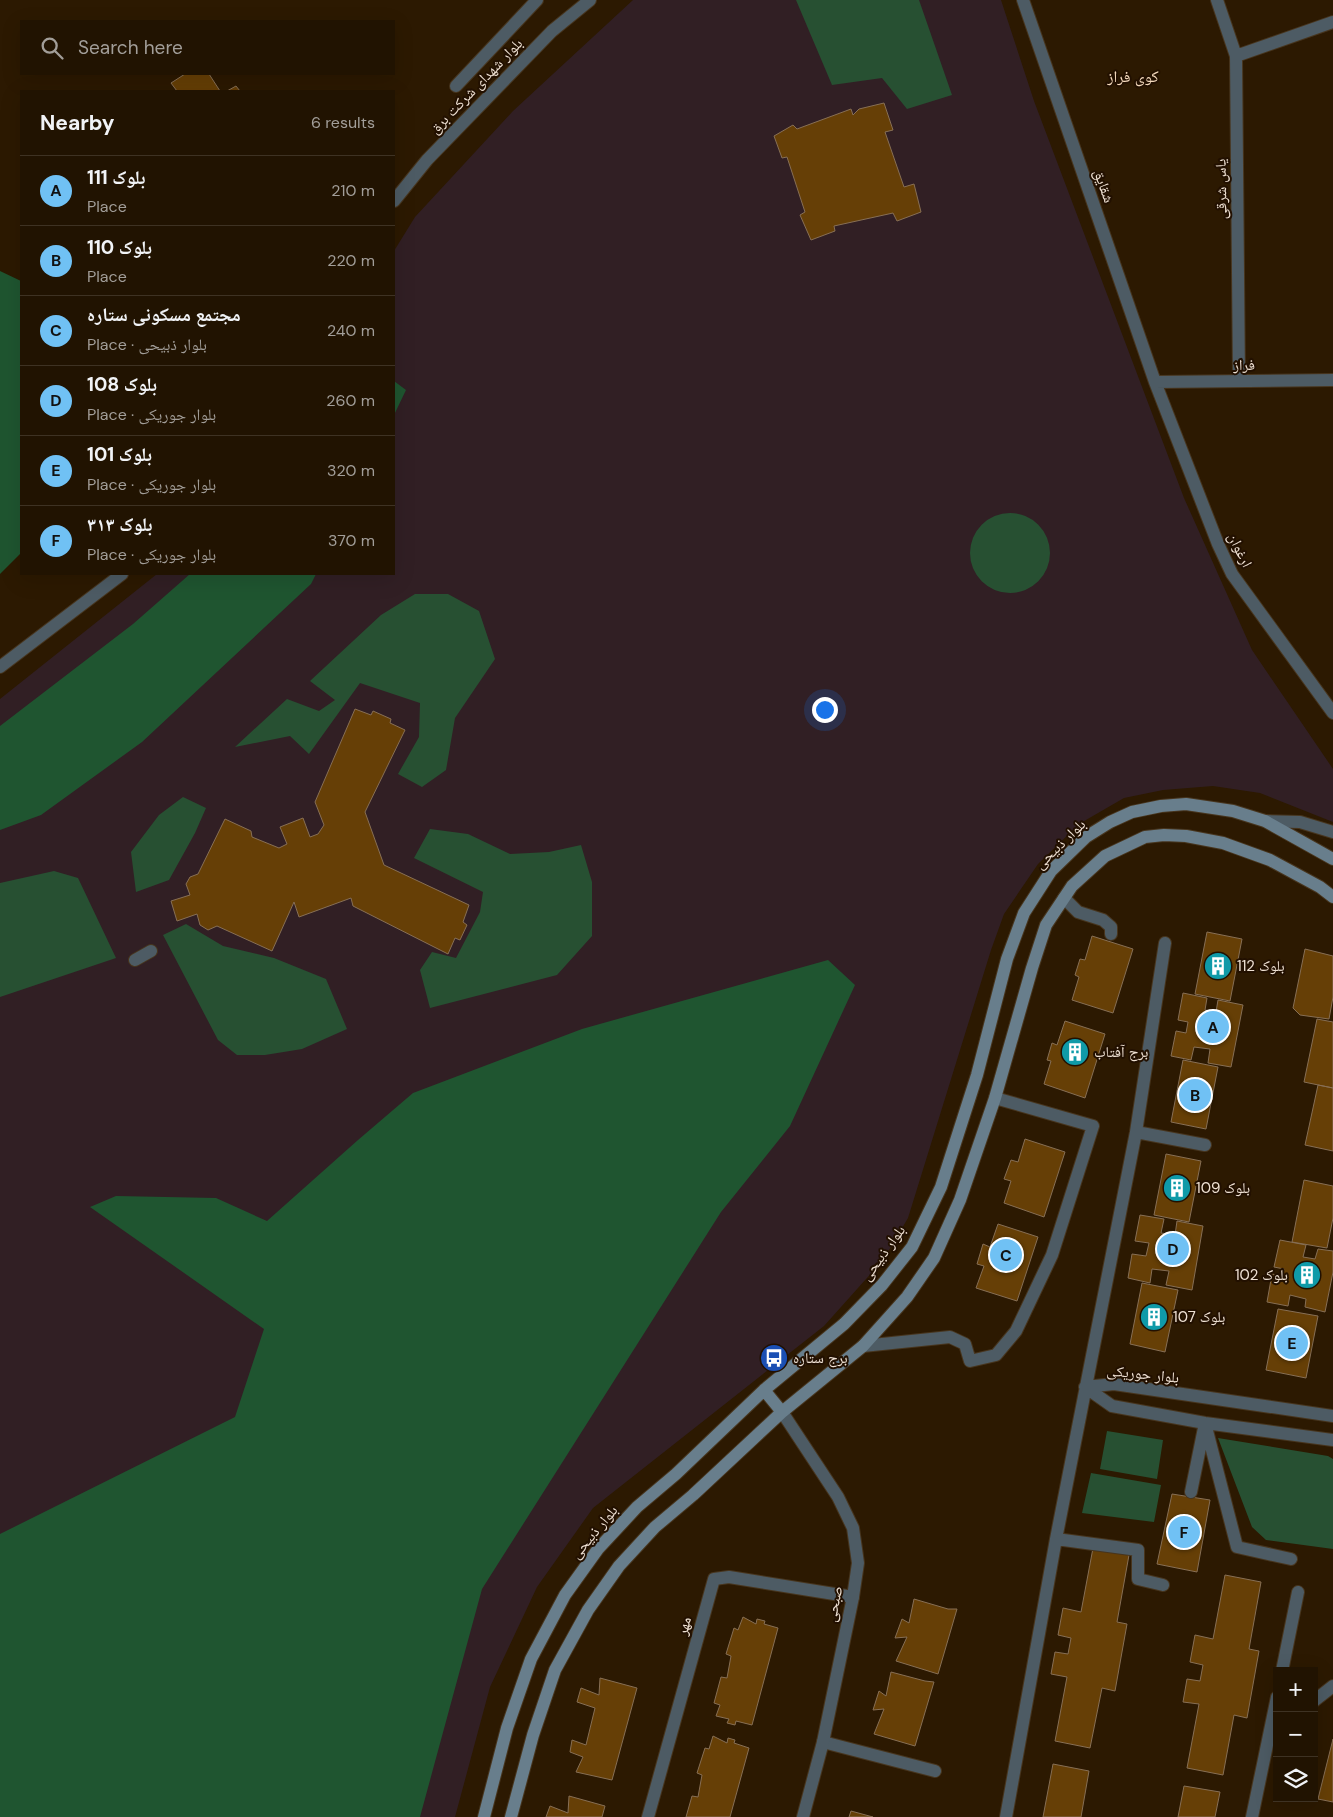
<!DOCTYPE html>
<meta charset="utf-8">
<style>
body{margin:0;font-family:"DM Sans","Noto Naskh Arabic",sans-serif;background:#2d2010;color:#f1f3f6}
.controls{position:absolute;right:15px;bottom:15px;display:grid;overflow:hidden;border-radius:0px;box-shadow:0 5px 20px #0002}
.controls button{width:45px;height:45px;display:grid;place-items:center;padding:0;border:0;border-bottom:1px solid #3e3223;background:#211301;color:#f1f3f6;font:25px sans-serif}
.you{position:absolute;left:824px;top:709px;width:18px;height:18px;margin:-12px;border:4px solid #fff;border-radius:50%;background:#1a73e8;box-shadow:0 0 0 8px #1a73e833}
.badge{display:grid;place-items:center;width:32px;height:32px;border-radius:50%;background:#70c1f4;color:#111;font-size:16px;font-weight:700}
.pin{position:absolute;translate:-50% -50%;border:2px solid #fff;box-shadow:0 1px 5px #0006}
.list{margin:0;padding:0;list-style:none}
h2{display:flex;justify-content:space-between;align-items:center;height:65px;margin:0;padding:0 20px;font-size:21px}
h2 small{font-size:16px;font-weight:400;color:#a29e99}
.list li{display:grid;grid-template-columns:32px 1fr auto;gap:15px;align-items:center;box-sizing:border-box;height:70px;padding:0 20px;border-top:1px solid #3e3223}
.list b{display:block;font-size:19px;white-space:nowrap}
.list p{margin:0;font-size:16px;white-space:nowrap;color:#a29e99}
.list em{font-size:16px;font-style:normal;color:#a29e99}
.icon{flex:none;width:28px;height:28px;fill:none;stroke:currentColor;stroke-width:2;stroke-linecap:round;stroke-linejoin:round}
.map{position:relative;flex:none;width:1333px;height:1817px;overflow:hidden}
.search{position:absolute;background:#211301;box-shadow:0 5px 20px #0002;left:20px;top:20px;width:375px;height:55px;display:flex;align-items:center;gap:12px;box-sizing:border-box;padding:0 18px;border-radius:0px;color:#a29e99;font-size:19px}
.panel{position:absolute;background:#211301;box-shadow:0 5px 20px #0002;left:20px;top:90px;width:375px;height:485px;border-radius:0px}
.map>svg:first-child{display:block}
</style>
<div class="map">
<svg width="1333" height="1817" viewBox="0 0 1333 1817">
<rect width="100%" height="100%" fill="#2c1901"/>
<path fill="#311f24" d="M633,0H1001L1034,101L1184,498L1252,650L1333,769V822L1260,793L1213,786L1163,790L1124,798L1079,824L1038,864L1004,914L991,950L908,1218L883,1260L824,1326L593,1508L537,1587L490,1687L455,1817H0V699L157,574H394V251L415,217L513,111Z"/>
<path fill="#275032" d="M796,0H919L952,95L907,109L882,78L832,85Z
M970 553a40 40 0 1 1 80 0a40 40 0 1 1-80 0Z
M415,594H448L479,611L495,659L455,718L446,770L422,787L398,774L419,737L420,703L360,683L309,754L290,736L235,747L287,699L319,711L335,700L310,681L381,615Z
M183,797L206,808L195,833L169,880L136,892L131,852L159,815Z
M430,829L468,834L510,854L549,852L581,845L592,882V936L557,975L430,1008L420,970L432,952L456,958L480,912L483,892L414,858Z
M54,871L78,878L116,958L0,997V883Z
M186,924L223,946L274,958L326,979L347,1029L302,1049L265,1055H237L218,1040L163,935Z
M1107,1431L1163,1440L1157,1479L1100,1469Z
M1218,1438L1328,1456L1333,1459V1549L1266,1540L1252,1527Z
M1091,1473L1161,1485L1154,1522L1082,1513Z"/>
<path fill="#1f5530" d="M0,271L21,281V553L0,574Z
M394,381L406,390L394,415Z
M190,574H316L311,584L142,742L41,815L0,830V726L133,624Z
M828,960L855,985L790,1126L721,1212L482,1589L420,1817H0V1534L235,1417L264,1329L90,1207L116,1196L216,1198L267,1221L358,1140L413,1093L582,1029Z"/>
<path fill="#663f06" stroke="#876f55" d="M185,74H209L220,91H177L171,83Z
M236,86L240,91H227Z
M884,103L893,130L885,132L904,187L914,184L921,212L897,221L893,213L834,226L835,231L811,240L800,215L805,212L787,157L782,158L774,136L793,125L797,129L851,109L853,115L859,109Z
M355,709L371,715L373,711L391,719L390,723L405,730L365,812L384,865L469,905L463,922L467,925L460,940L455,938L448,954L353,906L351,898L299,917L294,902L272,951L217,926L208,930L200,925L197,914L177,921L171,901L190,895L186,884L190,877L198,874L225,819L251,831L252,837L279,848L287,844L280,827L303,818L310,837L318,834L324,825L315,802Z
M1207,932L1242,939L1230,1001L1195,994Z
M1092,936L1133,949L1113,1013L1072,1000L1079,977L1075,975L1080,959L1085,960Z
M1305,949L1333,956V997L1329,1019L1300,1015L1293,1008Z
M1183,993L1207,998L1205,1010L1216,1012L1218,1000L1243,1005L1231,1067L1208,1063L1210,1049L1194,1047L1191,1060L1171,1056L1176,1031L1186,1033L1188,1022L1178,1020Z
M1317,1019L1333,1022V1088L1304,1082Z
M1065,1021L1105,1034L1085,1098L1044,1084L1051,1061L1047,1060L1052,1043L1057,1045Z
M1183,1060L1218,1067L1206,1129L1171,1122Z
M1318,1085L1333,1088V1151L1305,1145Z
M1025,1139L1065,1152L1044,1217L1004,1203L1011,1181L1004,1179L1011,1160L1018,1162Z
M1166,1154L1201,1161L1189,1222L1154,1215Z
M1304,1180L1333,1186V1218L1327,1248L1292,1242Z
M1140,1215L1164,1219L1161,1233L1175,1235L1177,1221L1203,1226L1192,1290L1166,1285L1169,1271L1152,1269L1150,1283L1128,1278L1132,1254L1146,1256L1149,1243L1135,1241Z
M998,1224L1038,1237L1017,1301L976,1288L984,1266L977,1264L983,1244L990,1247Z
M1280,1240L1306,1245L1303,1257L1315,1259L1318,1249L1333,1251V1272L1325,1312L1305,1307L1306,1299L1290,1295L1288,1306L1267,1302L1272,1274L1282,1276L1284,1269L1274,1267Z
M1142,1283L1178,1290L1165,1352L1130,1344Z
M1278,1309L1318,1316L1306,1378L1266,1370Z
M1172,1494L1210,1500L1197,1572L1157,1564Z
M1093,1548L1129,1555L1117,1622L1127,1624L1115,1691L1102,1688L1090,1748L1055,1741L1067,1677L1051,1674L1055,1652L1068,1654L1071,1638L1058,1635L1063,1608L1081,1612Z
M1225,1575L1261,1582L1249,1649L1259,1651L1247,1718L1234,1715L1223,1775L1187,1768L1199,1704L1183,1702L1187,1679L1200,1681L1203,1665L1190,1662L1195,1635L1213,1639Z
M914,1599L948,1609H957L938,1674L896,1661L907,1637L895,1638L902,1619L909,1623Z
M743,1617L756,1624L757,1619L765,1621L764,1624L778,1628L752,1725L736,1721L735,1725L727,1723L729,1719L716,1716L720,1705L714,1703L721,1677L727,1678L731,1656L726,1654L734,1628L738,1630Z
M891,1672L925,1681L934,1682L915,1746L874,1734L884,1709L873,1710L879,1691L886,1696Z
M600,1678L637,1688L612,1780L576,1772L583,1757L570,1752L572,1740L586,1745L595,1708L577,1702L581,1688L599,1695Z
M713,1736L727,1743L728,1738L735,1740L734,1743L749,1748L730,1817H686L692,1796L698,1797L702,1775L697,1773L705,1748L709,1749Z
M1333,1739V1802L1318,1799Z
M1053,1764L1089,1771L1081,1817H1043Z
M1184,1786L1220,1792L1215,1817H1178Z
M569,1796L605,1806L602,1817H546L550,1806L568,1813Z
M851,1811L873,1817H849Z"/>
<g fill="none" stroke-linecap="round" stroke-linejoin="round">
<defs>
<path id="minor" d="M1023,0L1155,382L1218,544L1232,574L1333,713
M1217,0L1236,56L1239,381
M1236,56L1333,22
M456,86L537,0
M394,201L427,160L552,31L590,0
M1155,382L1333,380
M0,667L122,574
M1265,821L1300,822L1333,832
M1064,898L1078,912L1103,920L1111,927V934
M135,960L151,951
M1136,1132L1205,1145
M863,1346L950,1337L965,1344L970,1361L996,1355L1016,1331L1052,1255L1093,1126L995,1098
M1085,1387L1112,1406L1205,1423L1333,1440
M1085,1387L1114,1384L1333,1416
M1205,1423L1237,1547L1291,1559
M1191,1492L1204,1428
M1056,1539L1138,1550V1579L1163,1585
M1282,1671L1298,1592
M1314,1701L1333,1686
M823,1742L935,1771
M648,1817L714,1579L729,1577L853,1597
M1006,1817L1056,1539L1136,1132L1165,943
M1252,1817L1277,1697"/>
<path id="tertiary" d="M782,1412L838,1497L853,1528L858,1563L853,1597L823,1742L803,1817"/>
<path id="secondary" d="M764,1390L782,1412
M484,1817L507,1728L531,1659L565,1595L598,1549L637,1507L676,1474L764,1390L844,1324L882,1285L912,1247L941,1187L977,1075L1007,959L1024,913L1051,871L1086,837L1110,822L1132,812L1161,806L1186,804L1233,811L1265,821L1333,859
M511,1817L533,1735L555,1670L588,1610L619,1566L655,1527L693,1495L782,1412L863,1346L907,1297L934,1258L960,1200L995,1098L1032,968L1046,925L1072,886L1105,856L1145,837L1164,835L1186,836L1223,843L1270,860L1320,887L1333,897"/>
</defs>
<use href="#minor" stroke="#47351e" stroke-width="14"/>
<use href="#tertiary" stroke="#47351e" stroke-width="14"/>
<use href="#secondary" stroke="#47351e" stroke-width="14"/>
<use href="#minor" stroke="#4d5b64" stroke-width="12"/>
<use href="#tertiary" stroke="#4d5b64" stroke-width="12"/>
<use href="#secondary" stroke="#687e8c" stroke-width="12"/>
</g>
<defs>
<symbol id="building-disc" viewBox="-11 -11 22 22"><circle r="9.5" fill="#0f9aa8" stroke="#221000"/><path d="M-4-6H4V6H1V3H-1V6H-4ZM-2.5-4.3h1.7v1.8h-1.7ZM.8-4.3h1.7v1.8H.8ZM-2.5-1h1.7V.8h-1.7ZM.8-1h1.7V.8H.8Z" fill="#fff"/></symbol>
<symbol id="bus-disc" viewBox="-11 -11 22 22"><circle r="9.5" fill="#1a4fb4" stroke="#221000"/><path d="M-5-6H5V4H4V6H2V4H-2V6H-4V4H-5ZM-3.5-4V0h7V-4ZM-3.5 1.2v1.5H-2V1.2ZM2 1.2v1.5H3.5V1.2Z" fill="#fff"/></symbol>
</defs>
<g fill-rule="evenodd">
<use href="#building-disc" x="1202" y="950" width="32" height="32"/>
<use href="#building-disc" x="1059" y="1036" width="32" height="32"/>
<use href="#building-disc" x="1161" y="1172" width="32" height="32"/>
<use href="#building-disc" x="1291" y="1259" width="32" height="32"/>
<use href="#building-disc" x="1138" y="1301" width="32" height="32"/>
<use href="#bus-disc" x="758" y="1342" width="32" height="32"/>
</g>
<g text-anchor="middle" stroke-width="4" stroke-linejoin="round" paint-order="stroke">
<g font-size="15" fill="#efe1d3" stroke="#221000">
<text transform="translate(476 86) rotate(-46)" y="5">بلوار شهدای شرکت برق</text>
<text transform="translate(1104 186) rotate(71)" y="5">شقایق</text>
<text transform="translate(1221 189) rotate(-91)" y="5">یاس شرقی</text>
<text transform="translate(1244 365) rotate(-1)" y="5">فراز</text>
<text transform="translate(1240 550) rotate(64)" y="5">ارغوان</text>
<text transform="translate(1060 844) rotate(-44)" y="5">بلوار ذبیحی</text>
<text transform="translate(883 1253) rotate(-54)" y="5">بلوار ذبیحی</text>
<text transform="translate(1143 1374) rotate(6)" y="5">بلوار جوریکی</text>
<text transform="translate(594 1532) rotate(-50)" y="5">بلوار ذبیحی</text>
<text transform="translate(834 1604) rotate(-79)" y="5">صبحی</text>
<text transform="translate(684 1626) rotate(-75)" y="5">مهر</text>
</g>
<g font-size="15" fill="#efe1d3" stroke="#221000" text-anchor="start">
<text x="1237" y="971">بلوک 112</text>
<text x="1094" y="1057">برج آفتاب</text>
<text x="1196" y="1193">بلوک 109</text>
<text x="1288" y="1280" text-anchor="end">بلوک 102</text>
<text x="1173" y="1322">بلوک 107</text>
<text x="793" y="1363">برج ستاره</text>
</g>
<g font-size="16" fill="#f5dabd" stroke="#221000">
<text x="1133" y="82">کوی فراز</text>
</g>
</g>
</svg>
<div class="controls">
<button>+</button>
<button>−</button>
<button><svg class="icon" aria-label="layers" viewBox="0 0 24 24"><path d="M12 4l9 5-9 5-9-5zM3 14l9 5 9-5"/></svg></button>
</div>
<div class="you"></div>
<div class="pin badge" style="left:1213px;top:1027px">A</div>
<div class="pin badge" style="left:1195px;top:1095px">B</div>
<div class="pin badge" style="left:1006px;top:1255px">C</div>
<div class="pin badge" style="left:1173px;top:1249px">D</div>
<div class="pin badge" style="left:1292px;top:1343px">E</div>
<div class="pin badge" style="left:1184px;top:1532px">F</div>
<div class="search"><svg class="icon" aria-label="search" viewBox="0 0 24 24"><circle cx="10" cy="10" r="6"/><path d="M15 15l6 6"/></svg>Search here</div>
<section class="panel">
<h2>Nearby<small>6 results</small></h2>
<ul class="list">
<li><span class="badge">A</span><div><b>بلوک 111</b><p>Place</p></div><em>210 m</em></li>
<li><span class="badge">B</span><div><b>بلوک 110</b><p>Place</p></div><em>220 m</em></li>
<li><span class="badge">C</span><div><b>مجتمع مسکونی ستاره</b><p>Place · بلوار ذبیحی</p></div><em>240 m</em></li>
<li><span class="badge">D</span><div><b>بلوک 108</b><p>Place · بلوار جوریکی</p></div><em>260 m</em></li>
<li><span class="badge">E</span><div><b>بلوک 101</b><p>Place · بلوار جوریکی</p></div><em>320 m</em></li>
<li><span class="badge">F</span><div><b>بلوک ۳۱۳</b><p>Place · بلوار جوریکی</p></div><em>370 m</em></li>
</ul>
</section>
</div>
